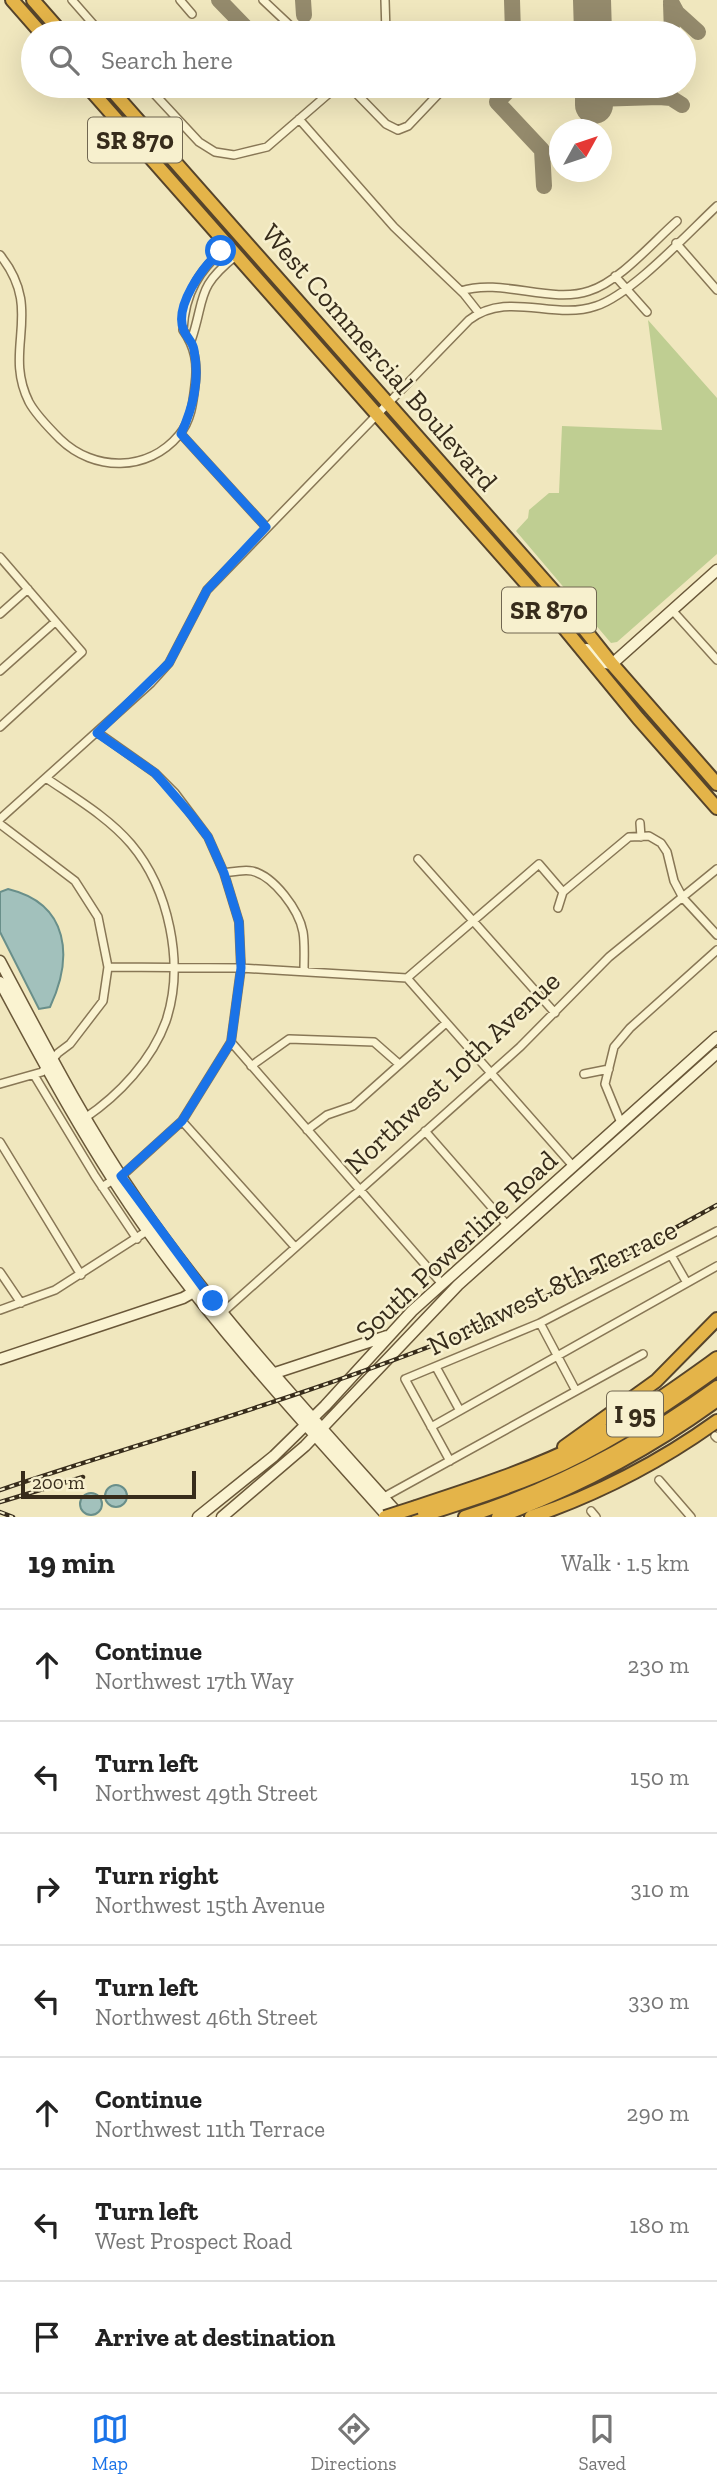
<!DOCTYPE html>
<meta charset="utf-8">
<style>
body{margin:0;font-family:"Zilla Slab",serif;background:#f6f6f6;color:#222}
.compass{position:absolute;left:549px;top:119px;width:63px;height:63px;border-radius:50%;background:#fff;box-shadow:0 7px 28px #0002;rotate:50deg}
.scale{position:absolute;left:21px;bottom:18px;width:175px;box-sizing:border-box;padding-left:7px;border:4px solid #372c1b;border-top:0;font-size:19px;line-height:24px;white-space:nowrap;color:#372c1b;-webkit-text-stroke:5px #f7f0ce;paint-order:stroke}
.stop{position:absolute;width:21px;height:21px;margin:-16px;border:5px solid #1a73e8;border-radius:50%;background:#fff}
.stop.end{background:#1a73e8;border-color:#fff;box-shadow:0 2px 7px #0008}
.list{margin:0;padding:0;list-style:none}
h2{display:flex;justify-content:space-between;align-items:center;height:91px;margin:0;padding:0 28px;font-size:30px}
h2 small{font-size:23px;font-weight:400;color:#767676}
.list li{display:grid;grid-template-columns:46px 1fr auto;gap:21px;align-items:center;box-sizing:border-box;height:112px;padding:0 28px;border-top:2px solid #e0e0e0}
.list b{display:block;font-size:26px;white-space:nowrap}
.list p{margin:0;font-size:23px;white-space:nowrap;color:#767676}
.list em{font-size:23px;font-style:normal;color:#767676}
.icon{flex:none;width:38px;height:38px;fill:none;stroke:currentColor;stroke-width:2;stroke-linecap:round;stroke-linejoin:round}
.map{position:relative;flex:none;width:717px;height:1517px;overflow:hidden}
.search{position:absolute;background:#fff;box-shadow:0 7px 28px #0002;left:21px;right:21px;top:21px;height:77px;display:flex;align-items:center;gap:18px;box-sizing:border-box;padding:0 24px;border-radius:38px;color:#767676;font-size:26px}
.sheet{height:875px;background:#fff}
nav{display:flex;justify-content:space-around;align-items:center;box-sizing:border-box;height:98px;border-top:2px solid #e0e0e0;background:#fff;font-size:19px;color:#767676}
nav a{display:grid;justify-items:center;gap:4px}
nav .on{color:#1a73e8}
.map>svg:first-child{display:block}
</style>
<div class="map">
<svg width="717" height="1517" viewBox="0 0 717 1517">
<rect width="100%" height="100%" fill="#f0e7be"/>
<path fill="#bfce92" d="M648,320L717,398V554L617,642L611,643L516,531L528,518L529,510L549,493H559L562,426L662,430Z"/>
<path fill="#a2c1bc" stroke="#698f8a" stroke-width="2" d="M8,889C70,904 73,958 50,1007L39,1009L0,932V892Z
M105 1496a11 11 0 1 1 22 0a11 11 0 1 1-22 0Z
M80 1504a11 11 0 1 1 22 0a11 11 0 1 1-22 0Z"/>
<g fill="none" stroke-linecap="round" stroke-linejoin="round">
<path stroke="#948a6c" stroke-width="16" d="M219,0L251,33
M303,0L304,15
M512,0L513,33
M671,2L677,13L698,32
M671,4L672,33
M297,86L301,90
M513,86L497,102L542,150L544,186
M548,86H573
M659,97L671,98L682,105
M594,99L659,97L668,93L672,86"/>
<path stroke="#948a6c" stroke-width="38" d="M592,0L593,33
M594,86V105"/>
<defs>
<path id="street" d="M72,0L101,33
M180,0L192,14
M263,0L298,33
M385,0L386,33
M147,86L199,142L215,152L234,155L267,147L334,89L358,86
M349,86L386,124L398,130L408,126L446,86
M299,119L394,227L464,294L479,313
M676,243L717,290
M0,255C45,311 2,348 29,402C36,415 50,429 60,439C94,472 148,472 179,435C191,421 193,403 195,385C198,364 195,347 183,330C185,293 199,269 228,246
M615,276L647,312
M461,291C501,278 551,304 589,291C619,282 653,242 677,221
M191,341C206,297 195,288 237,255
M181,434L266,527
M0,557L82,652L0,727
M672,610L717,660
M0,614L28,589
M0,671L55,622
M97,732L155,773L175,793L208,837L224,873L239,922L241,968L231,1042L182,1121L127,1171L102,1187
M46,778C75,798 108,817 131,844C169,889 185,964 166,1021C152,1060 119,1095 85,1118
M0,819L151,683L169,663L207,590L469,320C508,290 553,321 596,306C631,295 688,233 717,206
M640,823L641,837
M0,824L75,881L98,917L108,967L103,1001L70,1044L58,1053L42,1072L0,1084
M418,859L555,1013
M224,873C232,872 244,869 252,871C274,876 299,910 303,932C305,944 304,958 304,970
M558,908L563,892L629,837L649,836L661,843L667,852L674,881L683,898L717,935
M108,967L241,968L407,978
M407,978L573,1166
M407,978L539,864L563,892
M231,1042L442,1284
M251,1066L289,1039L374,1042L399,1064
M584,1074L609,1069
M34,1075L95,1176L137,1239
M182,1121L295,1247
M621,1123L605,1084L614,1047L630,1028L717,950
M307,1130L327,1115L353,1106L446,1023
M425,1131L508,1226
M0,1142L81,1275
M671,1255L687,1283
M0,1272L21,1303
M0,1310L55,1290L147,1231
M222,1313L520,1047L609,957L717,869
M540,1323L576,1391
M436,1367L459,1409
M431,1427L717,1266
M715,1436L717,1438
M450,1461L405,1379L540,1323L717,1231
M659,1480L691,1517
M384,1497L643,1354
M591,1511L596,1517"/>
<path id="secondary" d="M587,649L605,663L612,664L717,570
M0,961C43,1042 85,1124 137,1200C215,1313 310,1415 401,1517
M0,982C46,1068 92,1153 149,1233C221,1334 306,1425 388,1517
M0,1359L183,1298L197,1290
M275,1373L387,1336
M198,1517L274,1456L325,1406L412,1311L717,1037
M222,1517L305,1446L458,1285L717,1053"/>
<path id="highway" d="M12,0L41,33
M33,0L62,33
M87,86L546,606L638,718L717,808
M108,86L558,596L612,664L717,784
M564,1447L656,1381L717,1319
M416,1507C474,1488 532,1469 586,1442C633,1419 675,1388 717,1358
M418,1517C467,1501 516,1486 563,1464C618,1438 668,1404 717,1369
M465,1517C556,1488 640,1443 717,1387
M498,1517C576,1488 650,1449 717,1400
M531,1517C598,1494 660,1462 717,1421"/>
</defs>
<use href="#street" stroke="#887756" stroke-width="10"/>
<use href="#secondary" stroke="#6a5839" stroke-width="13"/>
<use href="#highway" stroke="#56442b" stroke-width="16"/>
<use href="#street" stroke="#faf3d1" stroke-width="7"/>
<use href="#secondary" stroke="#faf3d1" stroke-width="10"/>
<use href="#highway" stroke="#e4b449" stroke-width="12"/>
<defs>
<path id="rail" d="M0,1490C157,1438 318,1392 472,1330C557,1295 637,1249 717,1205
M0,1502L83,1477
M0,1512L13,1517"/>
</defs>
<use href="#rail" stroke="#372c1b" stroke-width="4.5"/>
<use href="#rail" stroke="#f7f0ce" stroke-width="2" stroke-dasharray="5" stroke-linecap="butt"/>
<defs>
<path id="highway-bridge" d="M385,1517L416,1507"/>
</defs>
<use href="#highway-bridge" stroke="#56442b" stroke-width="16" stroke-linecap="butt"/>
<use href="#highway-bridge" stroke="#e4b449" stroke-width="12"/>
</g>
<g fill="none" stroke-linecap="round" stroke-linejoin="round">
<path stroke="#1a73e8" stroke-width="9" d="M213,1301L121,1176L182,1121L231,1042L241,968L239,922L224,873L208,837L192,816L155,773L97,733L169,663L207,590L266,527L181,434C193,407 200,381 194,350C193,342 187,338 184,331C173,307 203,266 221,251"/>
</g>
<g text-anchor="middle" stroke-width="5" stroke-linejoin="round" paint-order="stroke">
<g fill="#f7f0ce" stroke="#716751" stroke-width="2">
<rect x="88" y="117.5" width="94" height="45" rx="5"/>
<rect x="502" y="587.5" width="94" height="45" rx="5"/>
<rect x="607" y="1391.5" width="56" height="45" rx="5"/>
</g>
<g font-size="26" font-weight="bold" fill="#372c1b">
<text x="135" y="149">SR 870</text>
<text x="549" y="619">SR 870</text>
<text x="635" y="1423">I 95</text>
</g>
<g font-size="28" fill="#372c1b" stroke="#f7f0ce">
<text transform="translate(380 357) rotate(49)" y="10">West Commercial Boulevard</text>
<text transform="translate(452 1072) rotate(-43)" y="10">Northwest 10th Avenue</text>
<text transform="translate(456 1245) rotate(-43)" y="10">South Powerline Road</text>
<text transform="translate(552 1287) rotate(-26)" y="10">Northwest 8th Terrace</text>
</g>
</g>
</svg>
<svg class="compass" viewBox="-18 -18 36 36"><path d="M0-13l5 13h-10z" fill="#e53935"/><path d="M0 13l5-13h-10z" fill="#767676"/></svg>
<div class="scale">200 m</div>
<div class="stop" style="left:221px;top:251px"></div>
<div class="stop end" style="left:213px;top:1301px"></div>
<div class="search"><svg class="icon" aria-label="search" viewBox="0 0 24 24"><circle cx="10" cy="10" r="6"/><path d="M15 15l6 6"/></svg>Search here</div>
</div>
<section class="sheet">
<h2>19 min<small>Walk · 1.5 km</small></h2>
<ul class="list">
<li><svg class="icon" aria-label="ahead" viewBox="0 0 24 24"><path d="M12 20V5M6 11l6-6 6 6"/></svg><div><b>Continue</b><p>Northwest 17th Way</p></div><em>230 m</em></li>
<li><svg class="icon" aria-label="left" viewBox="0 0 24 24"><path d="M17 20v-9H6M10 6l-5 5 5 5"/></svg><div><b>Turn left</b><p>Northwest 49th Street</p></div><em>150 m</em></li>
<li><svg class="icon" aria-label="right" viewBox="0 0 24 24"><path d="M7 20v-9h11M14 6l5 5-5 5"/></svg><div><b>Turn right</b><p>Northwest 15th Avenue</p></div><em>310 m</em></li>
<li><svg class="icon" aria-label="left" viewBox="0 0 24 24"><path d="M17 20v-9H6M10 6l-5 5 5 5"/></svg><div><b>Turn left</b><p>Northwest 46th Street</p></div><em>330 m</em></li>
<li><svg class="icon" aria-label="ahead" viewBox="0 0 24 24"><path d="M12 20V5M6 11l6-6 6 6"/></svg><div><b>Continue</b><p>Northwest 11th Terrace</p></div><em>290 m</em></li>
<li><svg class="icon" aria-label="left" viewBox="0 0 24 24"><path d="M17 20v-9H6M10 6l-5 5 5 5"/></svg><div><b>Turn left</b><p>West Prospect Road</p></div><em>180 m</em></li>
<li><svg class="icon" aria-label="arrive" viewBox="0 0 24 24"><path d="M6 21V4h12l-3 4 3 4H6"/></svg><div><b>Arrive at destination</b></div></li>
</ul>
</section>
<nav>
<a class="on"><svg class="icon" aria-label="map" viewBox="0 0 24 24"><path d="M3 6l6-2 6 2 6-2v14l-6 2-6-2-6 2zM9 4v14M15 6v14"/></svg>Map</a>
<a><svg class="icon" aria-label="directions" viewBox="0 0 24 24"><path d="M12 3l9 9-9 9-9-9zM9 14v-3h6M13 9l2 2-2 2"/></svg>Directions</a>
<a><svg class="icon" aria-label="saved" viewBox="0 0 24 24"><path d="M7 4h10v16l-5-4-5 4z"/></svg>Saved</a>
</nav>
